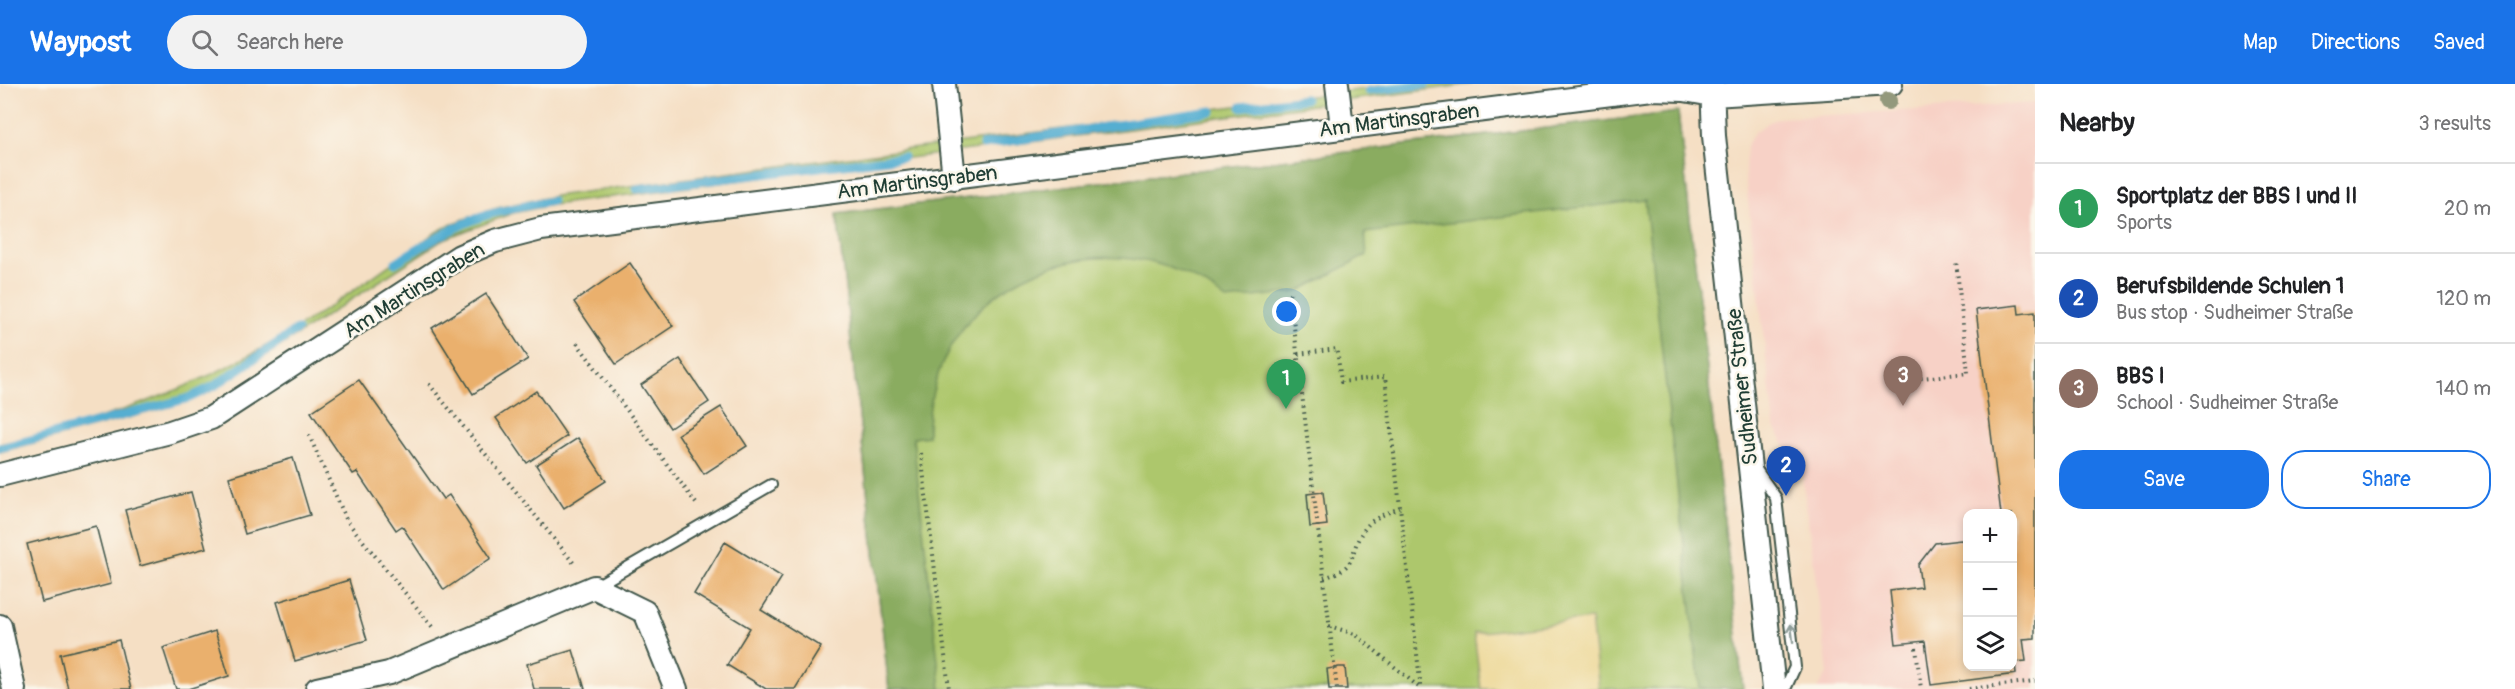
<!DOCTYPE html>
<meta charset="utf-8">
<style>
body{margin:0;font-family:Pangolin,sans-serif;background:#f2f2f2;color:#202124}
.controls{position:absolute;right:18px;bottom:18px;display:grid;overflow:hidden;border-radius:12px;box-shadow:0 3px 9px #0003}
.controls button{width:54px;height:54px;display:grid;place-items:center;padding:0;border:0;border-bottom:2px solid #e0e0e0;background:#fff;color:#202124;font:30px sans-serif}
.you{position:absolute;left:1287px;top:228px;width:21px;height:21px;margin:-15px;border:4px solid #fff;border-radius:50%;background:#1a73e8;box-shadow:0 0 0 9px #1a73e833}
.badge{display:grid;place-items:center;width:39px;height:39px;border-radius:50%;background:#1a73e8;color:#fff;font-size:20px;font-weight:700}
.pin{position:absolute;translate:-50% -50px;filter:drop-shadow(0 2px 3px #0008)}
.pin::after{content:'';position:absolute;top:32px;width:21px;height:18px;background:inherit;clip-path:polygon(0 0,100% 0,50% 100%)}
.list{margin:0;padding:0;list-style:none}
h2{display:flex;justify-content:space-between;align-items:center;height:78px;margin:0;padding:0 24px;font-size:26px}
h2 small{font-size:20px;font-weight:400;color:#757577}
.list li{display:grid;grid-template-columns:39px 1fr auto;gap:18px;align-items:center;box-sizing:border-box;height:90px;padding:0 24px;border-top:2px solid #e0e0e0}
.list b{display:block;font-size:22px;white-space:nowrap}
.list p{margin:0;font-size:20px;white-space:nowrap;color:#757577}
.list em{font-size:20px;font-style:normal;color:#757577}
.actions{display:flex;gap:12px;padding:18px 24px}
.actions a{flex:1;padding:14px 0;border:2px solid #1a73e8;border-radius:24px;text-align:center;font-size:21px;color:#1a73e8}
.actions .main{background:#1a73e8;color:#fff}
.icon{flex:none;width:33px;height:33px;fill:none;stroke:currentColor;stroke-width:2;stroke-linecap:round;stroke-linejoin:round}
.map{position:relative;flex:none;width:2035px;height:605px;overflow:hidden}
header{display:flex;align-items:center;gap:36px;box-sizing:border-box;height:84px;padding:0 30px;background:#1a73e8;color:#fff}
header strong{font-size:28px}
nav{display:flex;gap:33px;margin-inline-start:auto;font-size:21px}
.search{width:420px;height:54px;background:#f2f2f2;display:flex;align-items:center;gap:15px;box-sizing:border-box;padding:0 21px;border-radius:33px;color:#757577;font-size:22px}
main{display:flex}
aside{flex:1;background:#fff}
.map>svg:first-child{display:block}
</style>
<header>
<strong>Waypost</strong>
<div class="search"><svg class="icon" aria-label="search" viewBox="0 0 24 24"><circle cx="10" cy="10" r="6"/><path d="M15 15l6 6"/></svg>Search here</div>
<nav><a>Map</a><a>Directions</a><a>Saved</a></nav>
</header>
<main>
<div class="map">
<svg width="2035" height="605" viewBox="0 0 2035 605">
<rect width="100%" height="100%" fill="#fbf7ec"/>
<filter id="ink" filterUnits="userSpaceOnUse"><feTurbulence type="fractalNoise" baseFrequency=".0167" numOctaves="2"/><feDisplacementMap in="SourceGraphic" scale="12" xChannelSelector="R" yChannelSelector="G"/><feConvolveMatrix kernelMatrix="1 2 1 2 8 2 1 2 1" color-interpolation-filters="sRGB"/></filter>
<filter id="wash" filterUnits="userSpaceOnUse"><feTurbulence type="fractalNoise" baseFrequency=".008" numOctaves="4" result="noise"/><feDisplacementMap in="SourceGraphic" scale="24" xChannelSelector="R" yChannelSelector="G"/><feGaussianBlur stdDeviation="1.35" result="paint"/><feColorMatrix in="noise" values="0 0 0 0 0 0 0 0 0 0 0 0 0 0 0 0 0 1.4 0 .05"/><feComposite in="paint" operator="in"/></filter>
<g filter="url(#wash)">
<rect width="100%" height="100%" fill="#f5dfc4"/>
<path fill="#f7d1c6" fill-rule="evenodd" d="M2035,19V605H1817L1828,589L1802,391L1774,342L1745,90L1746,63L1754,49L1767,39L1780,34ZM1968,430H2012V582H1968Z"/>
<path fill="#adc76c" stroke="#668250" stroke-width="1.5" d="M1403,0H1472L552,121L513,129L444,155L210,308L169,323L0,368V360C94,340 190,307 273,258C330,226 382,185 436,148C474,127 512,120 554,112Z
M1678,28L1743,605H889L837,130Z"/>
<path fill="#8aac60" stroke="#54744a" stroke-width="1.5" d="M1678,28L1743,605H1700L1645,116L1365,149L1367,171L1297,208L1226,216C1110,120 927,196 928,352L913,354L941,605H889L837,130Z"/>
<path fill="#eeda9e" stroke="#868c69" stroke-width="1.5" d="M1591,535L1599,605H1481L1474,549Z"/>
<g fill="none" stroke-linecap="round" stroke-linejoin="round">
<path stroke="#54aed1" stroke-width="9" d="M1369,7L1426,0
M1241,23L1305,15
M983,61L1212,27
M637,105L903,73
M395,179C424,161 453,142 487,131C508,125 530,121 552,117
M0,364L189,314L214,302L297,246"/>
</g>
<g id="blocks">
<path fill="#eab06d" d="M630,179L673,242L616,280L574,218Z
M486,210L528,275L473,310L432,244Z
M2018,221L2019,230L2035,228V554L2023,555L2026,577L2015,578L2016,590L1931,601L1925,557L1896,560L1890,507L1921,503L1918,481L1935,459L1961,456L1968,461V582H2012V430H2001L1976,226Z
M680,275L709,318L670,344L641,301Z
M359,296L443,415L449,411L491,474L444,506L402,442L396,446L357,388L353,390L311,328Z
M536,307L567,352L527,379L496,334Z
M721,323L747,362L704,390L678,350Z
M578,354L606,397L564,424L536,381Z
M293,374L310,431L245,450L229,393Z
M191,408L206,464L140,482L125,426Z
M1323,408L1327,441L1310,443L1307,410Z
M96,442L111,500L42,518L27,460Z
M725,458L782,493L761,526L821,563L795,605H766L727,581L750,544L694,510Z
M349,496L367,556L295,577L277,518Z
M215,547L229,592L188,605H176L163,564Z
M119,556L131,605H68L60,570Z
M573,566L585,605H534L527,580Z
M1339,583H1345L1347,605H1329L1327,585Z"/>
</g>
</g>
<g filter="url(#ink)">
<use href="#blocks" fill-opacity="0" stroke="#3f554a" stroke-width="1.5"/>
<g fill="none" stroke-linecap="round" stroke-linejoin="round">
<defs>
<path id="service" d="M1755,384L1776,414L1795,583L1785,605
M594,503L771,401"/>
<path id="minor" d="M944,0L954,94
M1337,0L1342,43
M1712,0L1714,52L1774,605
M0,391L170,348L211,334L460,172L495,157L541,145L1651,5L1684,6L1713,11L1891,0
M0,542L14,605
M317,605L389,589L594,503L645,528L676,605"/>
</defs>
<use href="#service" stroke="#3f554a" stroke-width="14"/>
<use href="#minor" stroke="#3f554a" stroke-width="26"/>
<path stroke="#3f554a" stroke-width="4" stroke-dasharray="1.5 4.5" stroke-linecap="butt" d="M1290,209L1337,605
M577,259L698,422
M1298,270L1337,265L1341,298L1385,293L1421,605
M1903,296L1968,289L1956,176
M429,300L576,482
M309,351L347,437L434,545
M921,369L949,605
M1324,494C1364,481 1345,468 1367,442C1374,433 1390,428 1400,424
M1329,542L1355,550L1420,604
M1916,564L1921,605
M1969,605L2035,597"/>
<use href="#service" stroke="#fff" stroke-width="10"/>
<use href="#minor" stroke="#fff" stroke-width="22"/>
</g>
<circle fill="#93997c" cx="1888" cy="17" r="9"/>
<defs><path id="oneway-shaft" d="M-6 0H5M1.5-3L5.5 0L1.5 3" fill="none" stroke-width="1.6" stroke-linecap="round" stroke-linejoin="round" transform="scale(1.5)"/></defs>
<use stroke="#8f9e9a" href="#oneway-shaft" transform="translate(1792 549) rotate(-97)"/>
</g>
<g text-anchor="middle" stroke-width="5" stroke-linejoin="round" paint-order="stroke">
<g font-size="21" fill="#1f3d34" stroke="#fbf7ec">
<text transform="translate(1399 36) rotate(-7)" y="7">Am Martinsgraben</text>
<text transform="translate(917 98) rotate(-7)" y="7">Am Martinsgraben</text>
<text transform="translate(414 206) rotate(-32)" y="7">Am Martinsgraben</text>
<text transform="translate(1742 303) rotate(-96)" y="7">Sudheimer Straße</text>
</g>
</g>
</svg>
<div class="controls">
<button>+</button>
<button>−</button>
<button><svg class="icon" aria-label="layers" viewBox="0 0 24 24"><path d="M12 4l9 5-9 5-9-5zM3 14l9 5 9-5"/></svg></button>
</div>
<div class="you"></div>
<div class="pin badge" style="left:1286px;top:325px;background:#2e9e5b">1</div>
<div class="pin badge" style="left:1786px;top:412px;background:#1a4fb4">2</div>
<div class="pin badge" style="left:1903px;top:322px;background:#8d6e63">3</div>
</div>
<aside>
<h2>Nearby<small>3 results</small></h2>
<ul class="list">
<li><span class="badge" style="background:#2e9e5b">1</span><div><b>Sportplatz der BBS I und II</b><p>Sports</p></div><em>20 m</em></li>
<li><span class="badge" style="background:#1a4fb4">2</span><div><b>Berufsbildende Schulen 1</b><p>Bus stop · Sudheimer Straße</p></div><em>120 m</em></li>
<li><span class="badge" style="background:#8d6e63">3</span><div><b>BBS I</b><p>School · Sudheimer Straße</p></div><em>140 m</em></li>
</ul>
<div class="actions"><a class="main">Save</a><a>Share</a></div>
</aside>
</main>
